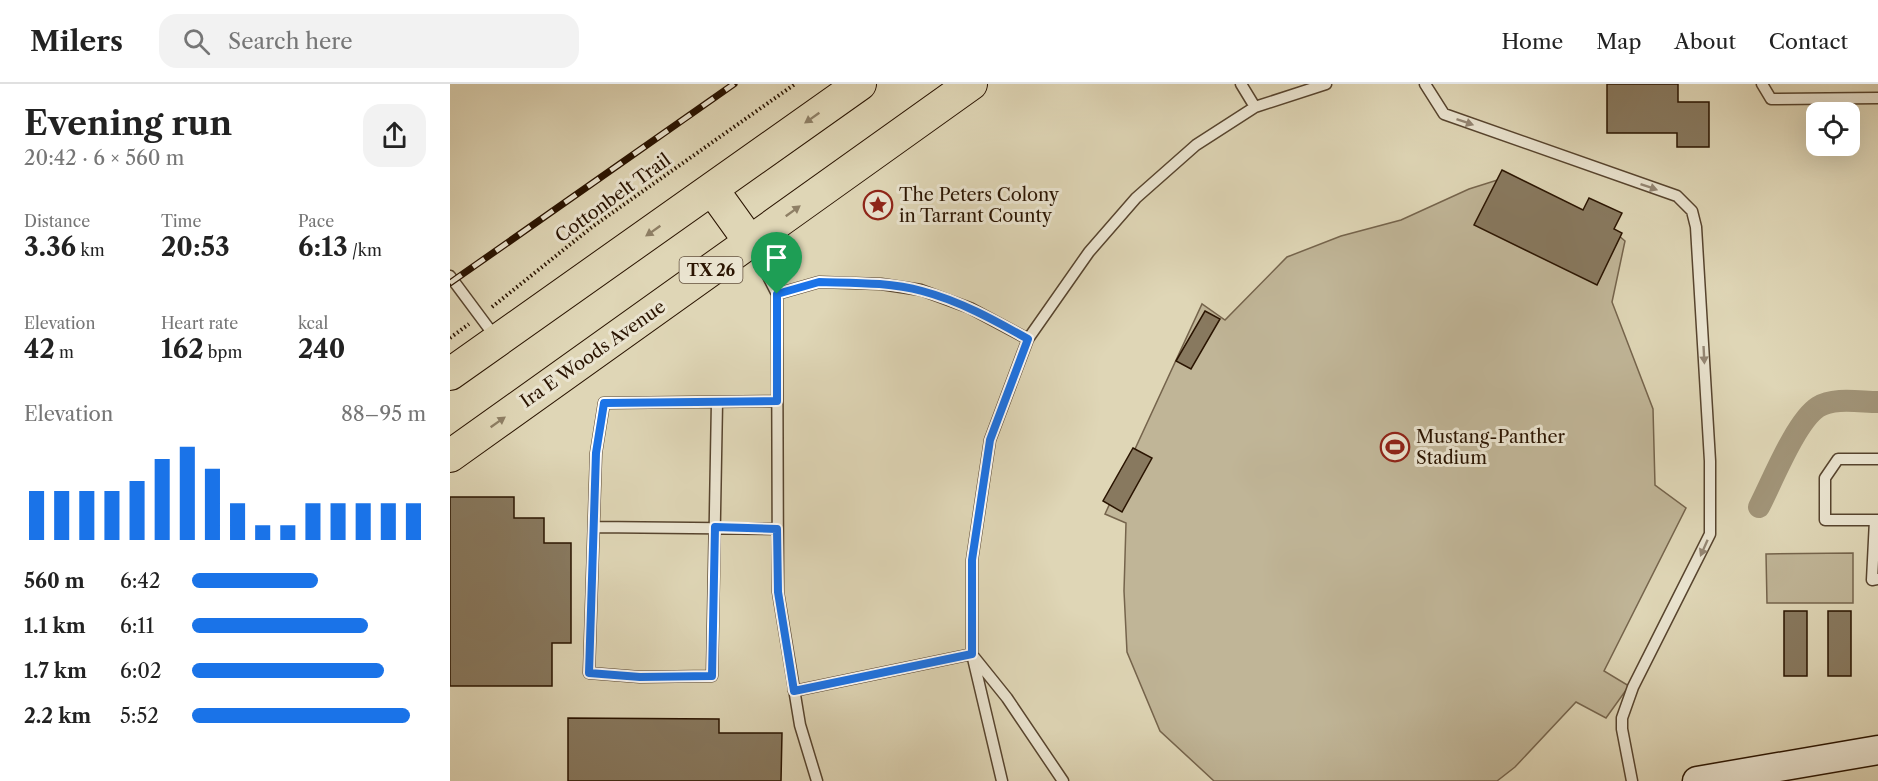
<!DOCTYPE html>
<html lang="en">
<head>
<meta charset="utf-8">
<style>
	body { margin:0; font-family:"Libre Caslon Text",serif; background:#f2f2f2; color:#222; height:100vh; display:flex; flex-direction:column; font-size:22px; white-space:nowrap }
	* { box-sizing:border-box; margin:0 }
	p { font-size:20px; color:#767676 }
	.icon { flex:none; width:33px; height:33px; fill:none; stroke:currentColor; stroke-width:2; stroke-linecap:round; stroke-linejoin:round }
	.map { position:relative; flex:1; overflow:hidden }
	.sheet { display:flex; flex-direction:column; background:#fff; width:450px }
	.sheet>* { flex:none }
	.fabs { position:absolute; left:1356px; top:18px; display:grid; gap:12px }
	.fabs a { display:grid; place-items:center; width:54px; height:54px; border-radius:12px; background:#fff; box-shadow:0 6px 24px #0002; font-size:30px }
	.pin { position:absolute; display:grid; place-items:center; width:51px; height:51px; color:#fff; margin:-62px -26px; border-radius:50% 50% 50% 0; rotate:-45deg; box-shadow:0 0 6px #0007 }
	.pin .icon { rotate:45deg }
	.round { display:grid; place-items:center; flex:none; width:63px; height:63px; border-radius:18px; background:#f2f2f2 }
	.head { display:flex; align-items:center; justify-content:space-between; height:102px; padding:0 24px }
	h1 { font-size:33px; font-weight:700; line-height:45px }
	.stats { display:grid; grid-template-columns:repeat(3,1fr); gap:9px; height:102px; padding:6px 24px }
	.stats div { display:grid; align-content:center }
	.stats b { font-size:26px; font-weight:700 }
	.stats small { font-size:16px; font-weight:400 }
	.stats p { font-size:16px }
	.chart { height:168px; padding:12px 24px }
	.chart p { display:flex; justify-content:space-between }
	.chart svg { width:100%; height:108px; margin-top:6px; stroke:#1a73e8; stroke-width:6 }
	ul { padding:0 24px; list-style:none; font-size:20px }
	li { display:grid; grid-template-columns:96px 72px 1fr; align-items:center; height:45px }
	li i { height:15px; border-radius:8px; background:#1a73e8 }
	header { display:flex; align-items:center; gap:36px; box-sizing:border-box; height:84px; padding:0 30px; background:#fff; border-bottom:2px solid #e0e0e0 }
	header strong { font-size:28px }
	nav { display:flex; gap:33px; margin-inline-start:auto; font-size:21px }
	.search { width:420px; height:54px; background:#f2f2f2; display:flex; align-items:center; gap:15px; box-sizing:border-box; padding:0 21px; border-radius:18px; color:#767676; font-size:22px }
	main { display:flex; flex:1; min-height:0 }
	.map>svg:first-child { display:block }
</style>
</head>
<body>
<header>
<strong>Milers</strong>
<div class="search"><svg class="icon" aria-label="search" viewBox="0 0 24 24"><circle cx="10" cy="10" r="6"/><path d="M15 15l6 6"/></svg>Search here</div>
<nav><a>Home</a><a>Map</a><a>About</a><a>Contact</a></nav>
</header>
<main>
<section class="sheet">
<div class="head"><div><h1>Evening run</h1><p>20:42 · 6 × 560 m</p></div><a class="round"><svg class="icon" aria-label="share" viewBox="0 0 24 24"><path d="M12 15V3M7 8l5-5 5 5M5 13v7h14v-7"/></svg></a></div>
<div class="stats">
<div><p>Distance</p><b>3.36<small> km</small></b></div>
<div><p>Time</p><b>20:53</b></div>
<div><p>Pace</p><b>6:13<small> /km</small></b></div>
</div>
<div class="stats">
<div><p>Elevation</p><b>42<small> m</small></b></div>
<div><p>Heart rate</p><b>162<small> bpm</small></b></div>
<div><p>kcal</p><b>240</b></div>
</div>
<div class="chart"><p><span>Elevation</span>88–95 m</p>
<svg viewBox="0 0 160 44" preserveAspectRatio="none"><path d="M5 44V24M15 44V24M25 44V24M35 44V24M45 44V20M55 44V11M65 44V6M75 44V15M85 44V29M95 44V38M105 44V38M115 44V29M125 44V29M135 44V29M145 44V29M155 44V29"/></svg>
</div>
<ul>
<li><b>560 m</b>6:42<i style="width:54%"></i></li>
<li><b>1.1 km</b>6:11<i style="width:75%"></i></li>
<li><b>1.7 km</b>6:02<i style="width:82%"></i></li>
<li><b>2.2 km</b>5:52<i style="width:93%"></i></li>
</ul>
</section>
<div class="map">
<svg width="1428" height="697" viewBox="0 0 1428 697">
	<rect width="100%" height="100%" fill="#dfd6b6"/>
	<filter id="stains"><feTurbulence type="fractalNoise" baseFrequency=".00333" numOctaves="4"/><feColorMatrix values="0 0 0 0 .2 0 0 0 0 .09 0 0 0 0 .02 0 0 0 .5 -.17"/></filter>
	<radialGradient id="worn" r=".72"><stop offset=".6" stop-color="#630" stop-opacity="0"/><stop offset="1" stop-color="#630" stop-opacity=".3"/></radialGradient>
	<path fill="#c0b597" stroke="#75644c" stroke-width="1.5" d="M1060 92 1156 141 1175 157 1162 218 1203 325 1205 401 1236 424 1154 587 1179 602 1156 634 1126 618 1065 683 1047 697H764L710 647 677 568 674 507 676 439 655 430 752 220 775 236 837 173 891 152 951 136 1019 105Z
		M1403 469V519H1317L1316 470Z"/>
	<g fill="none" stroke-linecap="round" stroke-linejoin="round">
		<path stroke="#a19478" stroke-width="22" d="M1309 423C1322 398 1346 337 1368 323 1384 313 1410 318 1428 318"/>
	</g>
	<path fill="#88795f" stroke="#2a1401" stroke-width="1.5" d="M1157 0H1228V18H1259V63H1227V49H1157Z
		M1052 86 1133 126 1139 114 1172 129 1164 145 1172 149 1147 201 1024 141Z
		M755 227 770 235 741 285 726 277Z
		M683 364 702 374 672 428 653 417Z
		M0 413H64V434H94V459H121V559H102V602H0Z
		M1334 527H1357V592H1334Z
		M1378 527H1401V592H1378Z
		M118 634 269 635V649H332L331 697H118Z"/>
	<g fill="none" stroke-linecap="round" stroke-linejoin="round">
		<g stroke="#57442e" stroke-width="13">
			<path id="service" d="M791 0 805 23
				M975 0 994 30 1227 112 1242 127 1246 143 1260 377V450L1183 603 1172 634V645L1182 697
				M1312 0 1321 15 1428 14
				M302 161 327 210 328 508 350 641 367 697
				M0 192 46 254
				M327 210 369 198 431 200 471 206 520 224 578 255
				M267 318 262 592 190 593 139 589 146 369 154 319 327 317
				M1428 375H1388L1375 394V436H1428
				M1425 436 1422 496 1428 495
				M144 443 327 445
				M524 573 557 614 613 697
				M344 607 522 570
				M552 697 522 570V476L540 356 578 255 639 168 686 114 746 61 805 23 876 0"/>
		</g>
		<g stroke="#2a1401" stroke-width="31">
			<path id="secondary" d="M1247 697 1428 666"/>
		</g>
		<g stroke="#2a1401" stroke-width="34">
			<path id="primary" d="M262 105 300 158
				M0 290 410 0
				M0 372 521 0"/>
		</g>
		<path stroke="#2a1401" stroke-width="4" stroke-dasharray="1.5 3" stroke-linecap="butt" d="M42 223 142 143 345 0
			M0 254 19 240"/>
		<use href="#service" stroke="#eae4d0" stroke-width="10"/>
		<use href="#secondary" stroke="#eae4d0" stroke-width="28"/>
		<use href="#primary" stroke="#dfd6b6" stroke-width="32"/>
		<g stroke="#2a1401" stroke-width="7">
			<path id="rail" d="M0 199 284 0"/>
		</g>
		<use href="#rail" stroke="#eae4d0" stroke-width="4.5" stroke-dasharray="14" stroke-linecap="butt"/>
	</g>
	<defs><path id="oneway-solid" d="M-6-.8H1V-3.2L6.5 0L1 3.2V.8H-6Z" transform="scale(1.5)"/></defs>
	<g fill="#8e7f65">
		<use href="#oneway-solid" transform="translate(362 34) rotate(145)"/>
		<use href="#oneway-solid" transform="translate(343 127) rotate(-36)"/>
		<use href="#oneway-solid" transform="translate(203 147) rotate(145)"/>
		<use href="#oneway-solid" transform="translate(48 338) rotate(-35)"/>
	</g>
	<g fill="#948673">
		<use href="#oneway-solid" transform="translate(1015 38) rotate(19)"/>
		<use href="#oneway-solid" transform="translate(1199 103) rotate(19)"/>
		<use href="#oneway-solid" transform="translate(1254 271) rotate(87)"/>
		<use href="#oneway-solid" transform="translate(1254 464) rotate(114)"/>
	</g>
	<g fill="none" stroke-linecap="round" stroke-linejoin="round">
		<g stroke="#fff" stroke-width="12">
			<path id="route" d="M369 198C403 199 439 198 472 207 510 217 544 236 578 255L540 356 522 476V570L344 607 328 508 327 445 265 443 262 592 190 593 139 589 146 369 154 319 327 317V210Z"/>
		</g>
		<use href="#route" stroke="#1a73e8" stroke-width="8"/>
	</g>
	<defs>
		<g id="sight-ring" transform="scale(1.5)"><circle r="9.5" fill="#eae4d0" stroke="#8f2418" stroke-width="1.5"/><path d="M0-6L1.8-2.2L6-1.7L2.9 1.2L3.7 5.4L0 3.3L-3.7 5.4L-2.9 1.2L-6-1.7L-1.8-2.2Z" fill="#8f2418"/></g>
		<g id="stadium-ring" transform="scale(1.5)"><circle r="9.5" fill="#eae4d0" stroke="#8f2418" stroke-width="1.5"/><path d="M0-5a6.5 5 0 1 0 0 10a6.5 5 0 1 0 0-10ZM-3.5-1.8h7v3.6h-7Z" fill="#8f2418"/></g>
	</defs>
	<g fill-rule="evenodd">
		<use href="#sight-ring" x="428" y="121"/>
		<use href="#stadium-ring" x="945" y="363"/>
	</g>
	<g text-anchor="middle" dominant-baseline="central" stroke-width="6" stroke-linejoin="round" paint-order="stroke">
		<rect fill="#eae4d0" stroke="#64523f" stroke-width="1.5" x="229.5" y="173" width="63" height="26" rx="4.5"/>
		<g font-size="16" font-weight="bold" fill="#2a1401">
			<text x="261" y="186">TX 26</text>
		</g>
		<g font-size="18" fill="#2a1401" stroke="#eae4d0" text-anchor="start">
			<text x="449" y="111">The Peters Colony<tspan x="449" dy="21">in Tarrant County</tspan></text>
			<text x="966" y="353">Mustang-Panther<tspan x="966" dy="21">Stadium</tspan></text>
		</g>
		<g font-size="18" fill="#2a1401" stroke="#eae4d0">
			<text transform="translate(163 114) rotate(-36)">Cottonbelt Trail</text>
			<text transform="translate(143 270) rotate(-35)">Ira E Woods Avenue</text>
		</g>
	</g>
	<rect width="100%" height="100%" filter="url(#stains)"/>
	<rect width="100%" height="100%" fill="url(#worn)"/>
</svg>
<div class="fabs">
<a><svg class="icon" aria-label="locate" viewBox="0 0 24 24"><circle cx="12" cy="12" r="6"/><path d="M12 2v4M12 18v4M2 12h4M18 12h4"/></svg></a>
</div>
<div class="pin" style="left:327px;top:210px;background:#1e9e55"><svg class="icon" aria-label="arrive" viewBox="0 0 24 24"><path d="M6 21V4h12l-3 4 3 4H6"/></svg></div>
</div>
</main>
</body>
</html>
